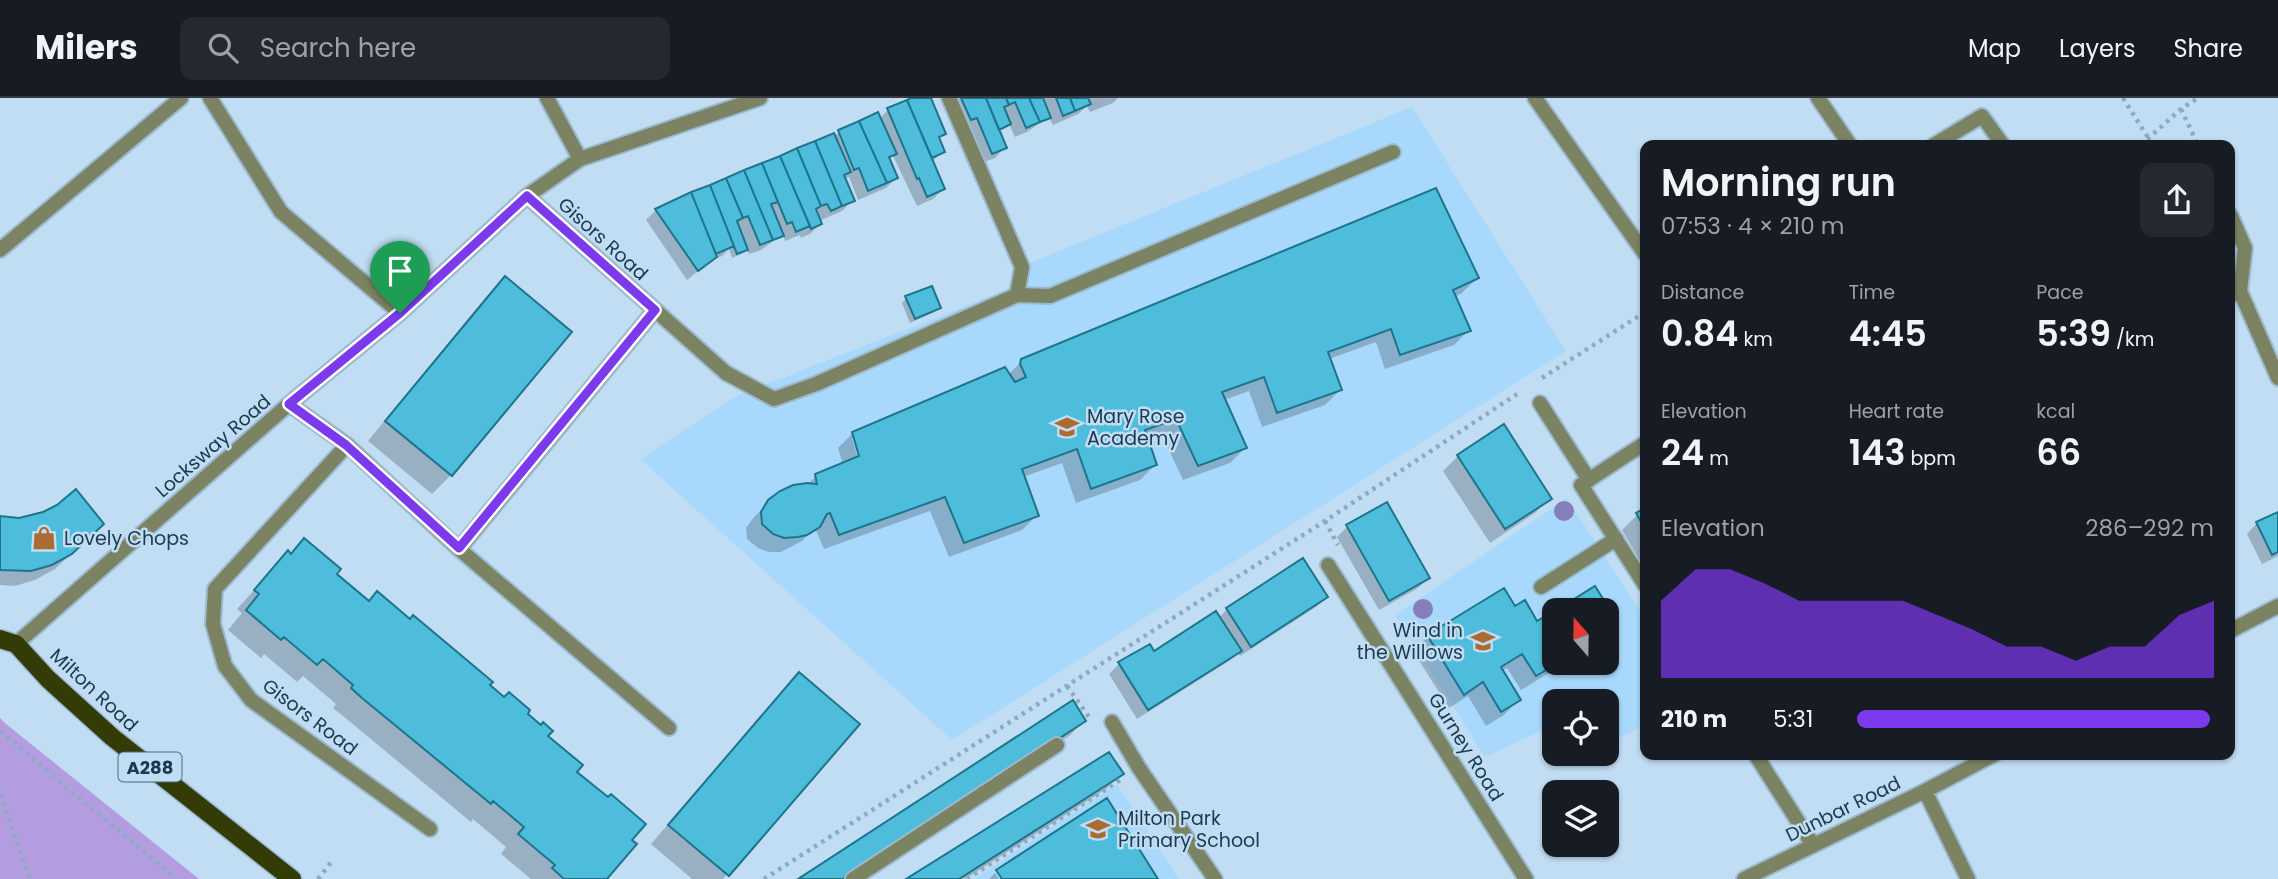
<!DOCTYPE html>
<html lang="en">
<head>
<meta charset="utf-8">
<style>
	body { margin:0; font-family:Poppins,sans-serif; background:#242831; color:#f1f3f6; height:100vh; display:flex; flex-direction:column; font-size:26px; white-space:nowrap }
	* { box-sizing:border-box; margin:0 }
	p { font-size:23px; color:#9ea1a6 }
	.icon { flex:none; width:38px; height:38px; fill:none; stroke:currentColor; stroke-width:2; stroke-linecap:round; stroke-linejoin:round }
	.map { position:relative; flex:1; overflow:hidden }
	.drawer { position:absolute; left:1640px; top:42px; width:595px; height:620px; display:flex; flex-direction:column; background:#171b24; border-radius:14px; box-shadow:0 2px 5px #0004 }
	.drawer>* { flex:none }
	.needle { width:46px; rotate:340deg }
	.tools { position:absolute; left:1542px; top:500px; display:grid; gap:14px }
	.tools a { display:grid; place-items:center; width:77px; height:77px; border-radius:14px; background:#171b24; box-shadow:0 2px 5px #0004; font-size:35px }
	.pin { position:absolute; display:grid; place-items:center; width:60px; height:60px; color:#fff; margin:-72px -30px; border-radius:50% 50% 50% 0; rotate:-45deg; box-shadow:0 0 7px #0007 }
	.pin .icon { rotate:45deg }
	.round { display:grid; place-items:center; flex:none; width:74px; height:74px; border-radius:14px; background:#242831 }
	.head { display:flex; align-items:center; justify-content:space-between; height:119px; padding:0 21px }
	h1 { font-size:38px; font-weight:600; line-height:52px }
	.metrics { display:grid; grid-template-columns:repeat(3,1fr); gap:10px; height:119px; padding:7px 21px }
	.metrics div { display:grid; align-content:center }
	.metrics b { font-size:35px; font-weight:600 }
	.metrics small { font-size:19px; font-weight:400 }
	.metrics p { font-size:19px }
	.chart { height:196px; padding:14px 21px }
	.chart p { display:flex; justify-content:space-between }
	.chart svg { width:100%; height:126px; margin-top:7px; fill:#7c3aed; opacity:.7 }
	ul { padding:0 21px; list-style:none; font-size:23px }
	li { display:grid; grid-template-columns:112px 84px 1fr; align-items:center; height:52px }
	li i { height:18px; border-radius:9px; background:#7c3aed }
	header { display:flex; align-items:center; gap:42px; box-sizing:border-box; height:98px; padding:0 35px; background:#171b24; border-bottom:2px solid #363941 }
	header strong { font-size:33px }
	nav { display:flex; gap:38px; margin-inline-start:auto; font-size:24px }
	.search { width:490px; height:63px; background:#242831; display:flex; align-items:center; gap:18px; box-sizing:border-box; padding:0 24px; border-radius:14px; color:#9ea1a6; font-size:26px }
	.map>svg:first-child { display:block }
</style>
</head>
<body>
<header>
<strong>Milers</strong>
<div class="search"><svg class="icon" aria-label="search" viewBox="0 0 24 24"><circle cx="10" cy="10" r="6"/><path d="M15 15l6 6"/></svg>Search here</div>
<nav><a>Map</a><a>Layers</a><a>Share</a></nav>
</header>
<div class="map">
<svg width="2278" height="781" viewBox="0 0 2278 781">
	<rect width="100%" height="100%" fill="#c0ddf3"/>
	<path fill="#a8d9fc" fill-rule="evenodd" d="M1412 9 1566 253 952 642 640 361 736 298 1007 192 1032 164Z
		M1567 400 1645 521V627L1607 645 1606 604H1554V627L1485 659 1395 517ZM1554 513H1606V565H1554Z
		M1117 686 1179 781H974Z"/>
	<path fill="#b39ce0" d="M0 620 6 626 199 781H0Z"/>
	<path fill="#0003" fill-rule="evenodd" d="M916 0H929L944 35 938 42 943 53 932 64 943 91 933 101 917 108 893 58 889 62 896 80 886 90 858 102 849 79 844 81 853 102 842 113 819 123 820 126 810 136 801 140 800 137 785 143 783 136 761 152 749 156 747 151 741 156 732 160 729 151 722 158 710 163 687 182 646 122 656 112 834 39 839 34 877 16 879 21 888 12Z
		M947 0H1118L1113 5 1090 14 1087 8 1078 16 1053 27 1049 19 1027 34 1015 39 1009 26 998 33 1005 49 995 60 981 65Z
		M1477 180 1462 195 1454 199 1469 232 1454 247 1385 271 1376 244 1329 261 1340 292 1325 307 1262 329 1249 293 1224 302 1245 350 1230 365 1183 382 1161 335 1146 340 1155 367 1140 382 1076 405 1062 365 1023 379 1037 417 1022 432 949 459 930 413 824 451 815 430 802 443 781 454H768L758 450 747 441 746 430 754 419 770 403 807 387 816 378 843 367 838 350 853 335 1008 277 1022 263ZM852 340H856L863 366 860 367Z
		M505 181 451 377 432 396 368 343 486 199Z
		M906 200 939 209 934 214 910 225 902 205Z
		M1458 358 1549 400 1535 415 1490 445 1443 373Z
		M1645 412V471L1622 432 1637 417Z
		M2278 415V458L2262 466 2247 436 2257 425Z
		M0 420 87 441 55 471 35 482 15 488 0 487Z
		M1347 429 1428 480 1418 490 1379 512 1337 439Z
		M288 455 334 476 368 504 525 616 630 742 605 781H531L501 756 506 749 473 721 471 724 343 618 333 610 336 606 303 578 297 584 264 556 261 560 228 532 242 515 237 511Z
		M1302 462 1326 499 1316 509 1240 558 1238 554 1229 563 1137 621 1109 576 1119 566 1154 556 1219 520 1227 511Z
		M1514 511 1537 526 1554 515V565H1565L1521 592 1507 570 1501 573 1518 602 1504 617 1486 628 1468 598 1449 610 1413 553 1428 538Z
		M799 576 857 626 723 781H692L651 746 781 595Z
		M1084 623 1069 638 849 781H801Z
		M1121 676 1106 691 965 781H909Z
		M995 775 999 781H989Z"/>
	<path fill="#4ebddc" stroke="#1c758c" stroke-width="2" d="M911 0H931L946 36 939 39 945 54 932 60 907 2Z
		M961 0H986L1007 50 992 56 977 20 971 22Z
		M986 0H1006L1009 7 1004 9 1011 26 999 32Z
		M1006 0H1029L1040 24 1026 30 1015 4 1009 7Z
		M1029 0H1043L1051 20 1040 24Z
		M1056 0H1070L1075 13 1063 18Z
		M1070 0H1088L1091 6 1075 13Z
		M907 2 945 91 927 99 919 80 917 81 887 10Z
		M878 14 897 56 889 59 898 80 887 85 859 23Z
		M859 23 887 85 868 93 859 70 854 72 838 32Z
		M834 35 851 74 844 77 855 103 842 108 815 43Z
		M815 43 842 108 831 113 827 106 821 108 797 50Z
		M797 50 821 108 816 111 822 126 811 131 780 58Z
		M780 58 810 128 796 134 792 124 787 126 762 65Z
		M762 65 778 104 771 106 784 138 773 142 744 72Z
		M744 72 773 142 760 147 748 118 743 120 726 80Z
		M726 80 743 120 737 123 748 152 737 156 710 87Z
		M710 87 734 148 716 156 691 94Z
		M1436 90 1479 180 1453 192 1471 233 1400 257 1391 231 1328 254 1342 292 1277 315 1264 279 1222 294 1247 350 1198 368 1176 321 1145 332 1157 367 1091 391 1077 351 1022 371 1039 418 964 445 945 399 839 437 830 415 827 416 820 429 807 437 798 439 784 440 773 436 762 426 761 414 768 402 780 393 793 387 807 385 817 386 815 376 859 358 852 334 1005 269 1015 284 1026 279 1020 266 1021 261Z
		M691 94 717 159 698 173 655 111Z
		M505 178 572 234 452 378 385 323Z
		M932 188 941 210 915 221 905 198Z
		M1504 326 1552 401 1505 431 1457 357Z
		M76 391 104 426 72 456 52 467 31 473 0 472V418L19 420 43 414 57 407Z
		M1387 404 1430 480 1389 503 1346 427Z
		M1645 410V431L1636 415Z
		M2278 414V454L2272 457 2256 424Z
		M304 440 341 471 337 476 369 503 377 493 410 521 413 517 493 584 490 587 504 599 509 594 530 612 528 616 541 627 543 624 553 633 548 638 583 667 577 674 608 699 611 696 646 726 632 742 637 746 607 781H564L552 770 555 767 518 736 524 729 493 703 491 706 362 600 351 590 353 587 323 561 317 567 284 539 281 542 246 512 259 496 254 492 288 452 291 456Z
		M1303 460 1328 499 1251 549 1226 510Z
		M1595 488 1612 515 1606 518V513H1555Z
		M1504 490 1515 508 1525 502 1537 523 1554 513V565H1558L1536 578 1522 556 1501 569 1521 602 1501 614 1483 584 1464 597 1427 537Z
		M1216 513 1242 553 1148 612 1118 564 1150 546 1154 553Z
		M799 574 860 626 729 778 668 727Z
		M1073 602 1086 623 843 781H798Z
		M1109 654 1124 676 959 781H906Z
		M1107 700 1158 781H1002L996 772Z"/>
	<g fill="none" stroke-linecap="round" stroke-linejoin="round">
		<g stroke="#9bb9cf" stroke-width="18">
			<path id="service" d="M1934 47 1982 18 2003 47
				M1017 197 1050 198 1393 54
				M726 275 774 301 816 286 1017 197 1022 169 949 0
				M1540 305 1589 382
				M1541 489 1616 441
				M1112 624 1139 670
				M853 781 1057 647"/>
		</g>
		<g stroke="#9bb9cf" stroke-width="18">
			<path id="minor" d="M210 0 281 114 400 215
				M547 0 580 61
				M1535 0 1645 156
				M1818 0 1850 47
				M527 98 726 275
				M2231 118 2245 150 2240 193
				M0 152 181 0
				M2230 198 2240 193 2278 280
				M289 306 347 347 459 451 669 630
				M1645 345 1581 387 1645 487
				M347 347 215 491 213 526 225 568 251 602 430 731
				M459 451 655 212
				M1328 467 1526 781
				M2230 533 2278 508
				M16 546 289 306 400 215 527 98 580 61 760 0
				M1755 656 1813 747
				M1139 670 1215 781
				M1925 693 1968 781
				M1744 781 1925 693 1995 656"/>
		</g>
		<g stroke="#9bb9cf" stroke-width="21">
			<path id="primary" d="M0 541 16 546 48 581 112 639 292 781"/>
		</g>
		<path stroke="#8caac0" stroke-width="4.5" stroke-dasharray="3.5 5" stroke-linecap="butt" d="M2123 0 2149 41
			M2181 11 2198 47
			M2141 47 2181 11 2198 0
			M1542 280 1645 214
			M1325 423 1338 447
			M1067 588 1089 619
			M0 633 176 781
			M0 696 30 781
			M318 781 332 763
			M764 781 1325 423 1517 296
			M967 781 1120 682"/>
		<use href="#service" stroke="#7b8362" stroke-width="14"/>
		<use href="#minor" stroke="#7b8362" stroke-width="14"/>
		<use href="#primary" stroke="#333c07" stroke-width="18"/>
	</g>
	<g fill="#857eb8">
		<circle cx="1564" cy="413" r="10"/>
		<circle cx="1423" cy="511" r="10"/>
	</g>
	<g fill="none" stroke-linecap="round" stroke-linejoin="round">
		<g stroke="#fff" stroke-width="14">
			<path id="route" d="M527 98 655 212 459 450 346 347 289 306 400 215Z"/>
		</g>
		<use href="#route" stroke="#7c3aed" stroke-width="9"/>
	</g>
	<defs>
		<g id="school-bare" transform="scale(1.89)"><path d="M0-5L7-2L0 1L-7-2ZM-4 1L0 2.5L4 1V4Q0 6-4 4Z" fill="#ab6c34" stroke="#c0ddf3" stroke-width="2.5" paint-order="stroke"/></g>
		<g id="shop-bare" transform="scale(1.89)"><path d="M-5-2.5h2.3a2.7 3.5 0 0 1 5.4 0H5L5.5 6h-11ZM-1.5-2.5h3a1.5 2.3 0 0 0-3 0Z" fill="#ab6c34" stroke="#c0ddf3" stroke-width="2.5" paint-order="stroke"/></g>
	</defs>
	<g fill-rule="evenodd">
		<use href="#school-bare" x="1067" y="329"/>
		<use href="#shop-bare" x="44" y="440"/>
		<use href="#school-bare" x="1483" y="543"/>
		<use href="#school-bare" x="1098" y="731"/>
	</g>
	<g text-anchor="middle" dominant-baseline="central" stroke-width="5" stroke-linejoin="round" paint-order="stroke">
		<rect fill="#c0ddf3" stroke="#4b6b80" stroke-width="2" x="118.5" y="654.5" width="63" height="29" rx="5"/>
		<g font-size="18" font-weight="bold" fill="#193a4f">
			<text x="150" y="669">A288</text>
		</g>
		<g font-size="19" fill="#193a4f" stroke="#c0ddf3">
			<text transform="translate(603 141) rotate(42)">Gisors Road</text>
			<text transform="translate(213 348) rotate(-41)">Locksway Road</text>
			<text transform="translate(94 592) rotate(43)">Milton Road</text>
			<text transform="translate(310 619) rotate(37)">Gisors Road</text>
			<text transform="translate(1466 649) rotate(58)">Gurney Road</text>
			<text transform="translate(1843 711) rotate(-26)">Dunbar Road</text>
		</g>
		<g font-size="19" fill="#193a4f" stroke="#c0ddf3" text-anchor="start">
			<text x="1087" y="318">Mary Rose<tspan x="1087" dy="22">Academy</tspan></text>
			<text x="64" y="440">Lovely Chops</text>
			<text x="1463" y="532" text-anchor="end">Wind in<tspan x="1463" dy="22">the Willows</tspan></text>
			<text x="1118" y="720">Milton Park<tspan x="1118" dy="22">Primary School</tspan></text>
		</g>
	</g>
</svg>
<div class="tools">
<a><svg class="needle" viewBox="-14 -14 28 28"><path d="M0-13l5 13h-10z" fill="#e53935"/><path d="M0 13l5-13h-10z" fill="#9ea1a6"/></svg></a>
<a><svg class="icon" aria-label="locate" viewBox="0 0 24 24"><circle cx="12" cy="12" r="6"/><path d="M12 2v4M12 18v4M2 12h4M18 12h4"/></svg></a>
<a><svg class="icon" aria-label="layers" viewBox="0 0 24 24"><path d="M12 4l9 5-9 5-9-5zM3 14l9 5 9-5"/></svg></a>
</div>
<div class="pin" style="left:400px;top:215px;background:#1e9e55"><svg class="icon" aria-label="arrive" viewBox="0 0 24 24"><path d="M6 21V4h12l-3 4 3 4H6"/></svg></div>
<section class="drawer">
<div class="head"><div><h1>Morning run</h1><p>07:53 · 4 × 210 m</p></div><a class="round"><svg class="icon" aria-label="share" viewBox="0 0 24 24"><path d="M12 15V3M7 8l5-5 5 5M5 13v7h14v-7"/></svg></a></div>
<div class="metrics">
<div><p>Distance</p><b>0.84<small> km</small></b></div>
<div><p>Time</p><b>4:45</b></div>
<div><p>Pace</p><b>5:39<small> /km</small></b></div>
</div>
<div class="metrics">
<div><p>Elevation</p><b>24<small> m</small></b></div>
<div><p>Heart rate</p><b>143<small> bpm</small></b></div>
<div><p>kcal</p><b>66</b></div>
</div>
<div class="chart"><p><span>Elevation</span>286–292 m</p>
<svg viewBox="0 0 160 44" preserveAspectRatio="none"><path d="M0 44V17L10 6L20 6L30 11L40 17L50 17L60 17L70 17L80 22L90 27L100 33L110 33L120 38L130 33L140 33L150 22L160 17V44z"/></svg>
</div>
<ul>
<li><b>210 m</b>5:31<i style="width:99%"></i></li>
</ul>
</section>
</div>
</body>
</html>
